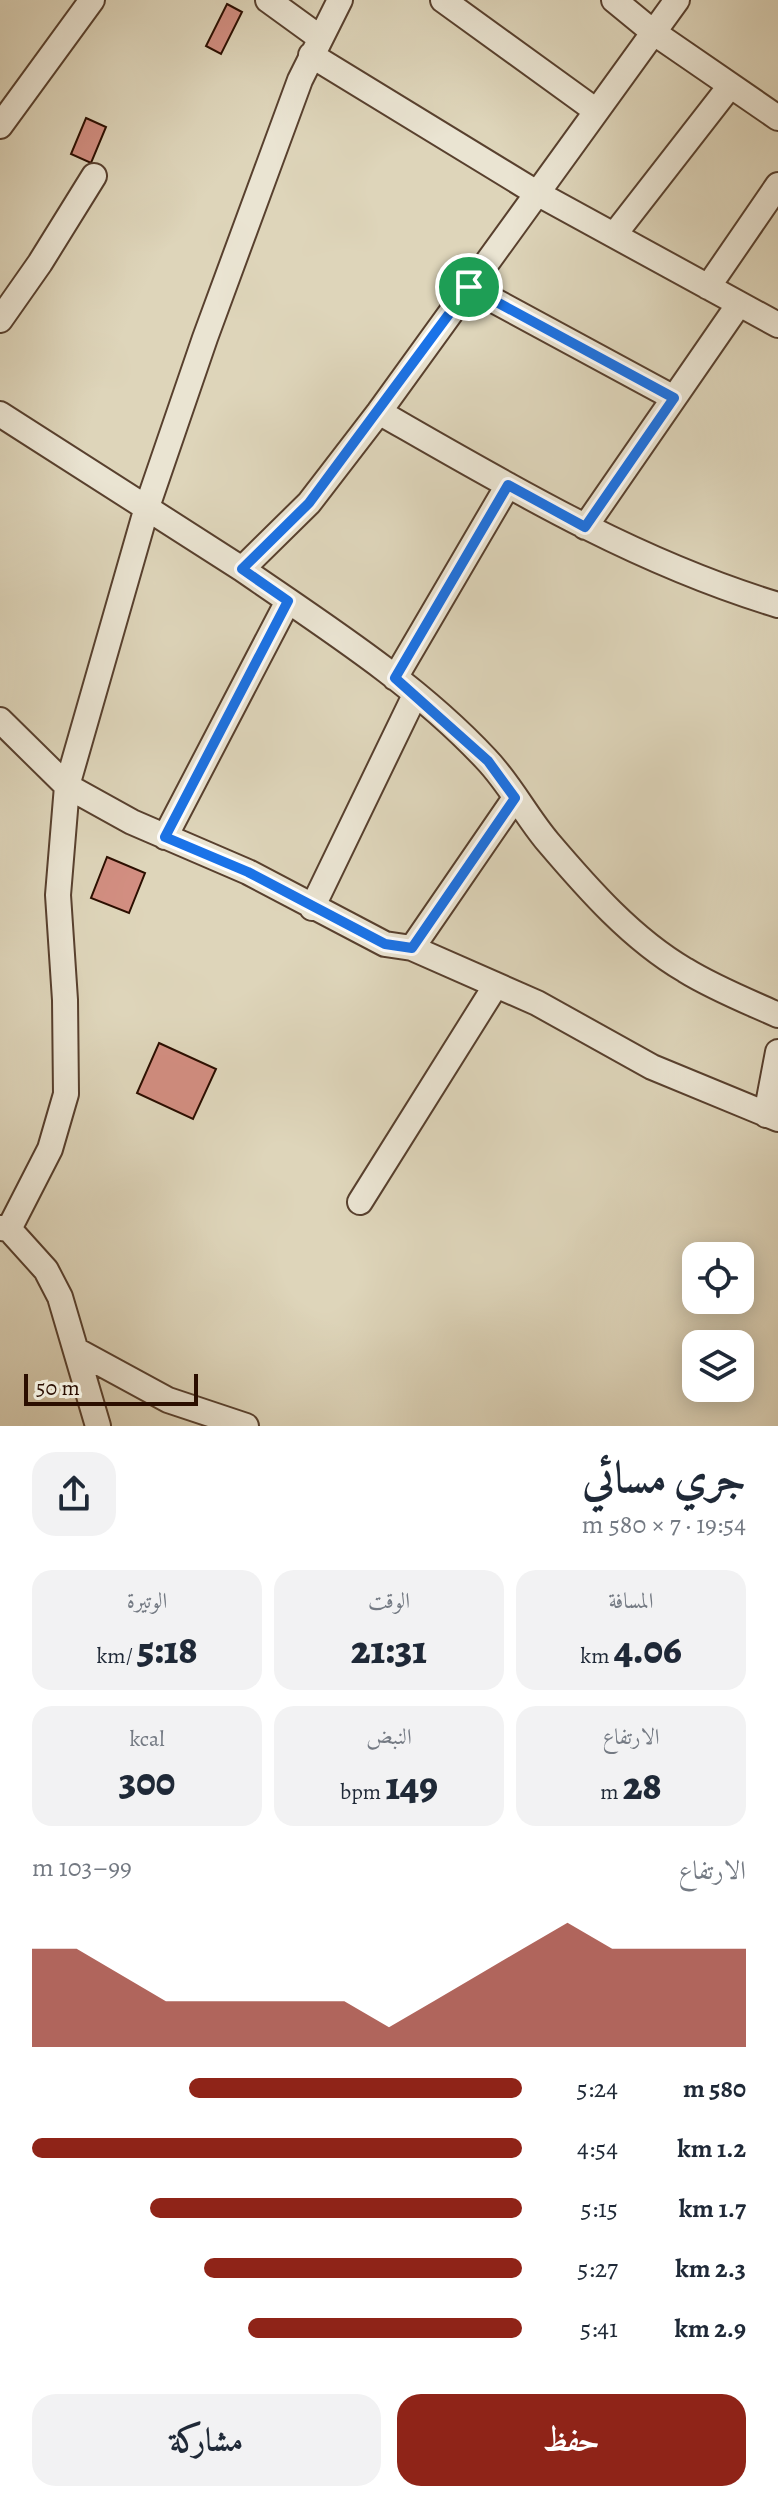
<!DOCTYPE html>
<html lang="ar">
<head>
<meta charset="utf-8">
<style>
	body { margin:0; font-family:Alegreya,Amiri,serif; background:#f2f2f3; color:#1f2937; direction:rtl; height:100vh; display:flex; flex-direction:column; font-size:30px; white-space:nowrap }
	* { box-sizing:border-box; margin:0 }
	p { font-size:26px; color:#747a83 }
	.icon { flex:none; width:44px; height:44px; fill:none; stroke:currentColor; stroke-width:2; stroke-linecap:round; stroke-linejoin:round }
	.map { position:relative; height:1426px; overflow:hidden; direction:ltr }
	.drawer { display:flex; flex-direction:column; background:#fff; flex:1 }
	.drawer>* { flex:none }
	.tools { position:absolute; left:682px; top:1242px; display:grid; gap:16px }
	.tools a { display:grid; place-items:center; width:72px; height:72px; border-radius:16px; background:#fff; box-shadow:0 4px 20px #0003; font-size:40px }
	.scale { position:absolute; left:24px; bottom:20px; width:174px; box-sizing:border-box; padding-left:8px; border:4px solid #2b0e00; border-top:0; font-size:22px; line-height:28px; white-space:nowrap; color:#2b0e00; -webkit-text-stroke:6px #eae4d2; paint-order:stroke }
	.pin { position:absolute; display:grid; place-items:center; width:68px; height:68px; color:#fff; margin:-34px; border:4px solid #fff; border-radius:50%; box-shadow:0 2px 8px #0007 }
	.round { display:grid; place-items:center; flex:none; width:84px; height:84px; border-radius:24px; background:#f2f2f3 }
	.headline { display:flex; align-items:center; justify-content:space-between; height:136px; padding:0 32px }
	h1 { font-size:44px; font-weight:800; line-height:60px }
	.figures { display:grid; grid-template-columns:repeat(3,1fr); gap:12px; height:136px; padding:8px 32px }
	.figures div { display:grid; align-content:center; border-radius:20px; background:#f2f2f3; text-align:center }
	.figures b { font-size:40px; font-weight:800 }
	.figures small { font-size:22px; font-weight:400 }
	.figures p { font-size:22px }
	.chart { height:224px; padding:16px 32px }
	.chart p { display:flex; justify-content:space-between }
	.chart svg { width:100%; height:144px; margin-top:8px; fill:#8f2418; opacity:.7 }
	.action { display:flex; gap:16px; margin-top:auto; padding:16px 32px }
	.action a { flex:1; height:92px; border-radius:24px; background:#8f2418; color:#fff; font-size:32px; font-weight:800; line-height:92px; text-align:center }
	.action a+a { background:#f2f2f3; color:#1f2937 }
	ul { padding:0 32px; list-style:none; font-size:26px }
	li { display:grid; grid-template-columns:128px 96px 1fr; align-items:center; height:60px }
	li i { height:20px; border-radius:10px; background:#8f2418 }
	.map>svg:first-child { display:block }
</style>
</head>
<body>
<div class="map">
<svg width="778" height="1426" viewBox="0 0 778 1426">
	<rect width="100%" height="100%" fill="#ded5ba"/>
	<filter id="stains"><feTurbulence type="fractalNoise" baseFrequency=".0025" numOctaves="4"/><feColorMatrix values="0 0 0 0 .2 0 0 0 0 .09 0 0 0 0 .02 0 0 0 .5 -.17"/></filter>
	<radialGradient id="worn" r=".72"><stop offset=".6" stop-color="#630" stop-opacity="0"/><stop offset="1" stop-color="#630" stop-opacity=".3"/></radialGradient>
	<path fill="#d28e81" stroke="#2b0e00" stroke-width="2" d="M227 4 242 12 221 54 206 46Z
		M86 118 106 127 91 163 71 154Z
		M107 857 145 873 129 913 91 898Z
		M159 1043 216 1069 193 1119 137 1093Z"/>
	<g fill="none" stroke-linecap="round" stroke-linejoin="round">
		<g stroke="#58402e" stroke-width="28">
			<path id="street" d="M268 0 319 37
				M443 0 595 110
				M614 0 653 32 778 118
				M311 55 535 192 778 325
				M0 126 92 0
				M614 235 730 86
				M469 287 674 398
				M708 287 778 185
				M0 320 40 263 94 176
				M379 412C508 486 635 562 778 605
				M0 414 242 569 309 503 379 412 677 0
				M585 527 739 304
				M242 569C326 627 416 684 486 759 510 784 526 816 548 842 588 889 632 939 685 970 714 988 747 1001 778 1015
				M395 678 508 485
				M0 720 67 786 132 822 248 872 385 944 412 948 537 1003 652 1067 778 1119
				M165 837 288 601
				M312 908 415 695
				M412 948 515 798
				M766 1115 778 1052
				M360 1202 496 985
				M0 1228 9 1229 50 1149 66 1094 65 1000 58 895 67 786 147 507 205 338 300 80 340 0
				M9 1229 46 1270 60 1297 98 1426
				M76 1350 168 1400 246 1426"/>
		</g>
		<use href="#street" stroke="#eae4d2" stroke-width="24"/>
	</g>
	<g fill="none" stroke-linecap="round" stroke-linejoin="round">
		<g stroke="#fff" stroke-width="16">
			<path id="route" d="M469 287 674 398 585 527 508 485 395 678 488 761 515 798 412 948 385 944 248 872 165 837 288 601 242 569 309 503Z"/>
		</g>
		<use href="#route" stroke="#1a73e8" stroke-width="10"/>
	</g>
	<rect width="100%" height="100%" filter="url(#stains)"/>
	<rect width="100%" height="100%" fill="url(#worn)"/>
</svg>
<div class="tools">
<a><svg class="icon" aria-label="locate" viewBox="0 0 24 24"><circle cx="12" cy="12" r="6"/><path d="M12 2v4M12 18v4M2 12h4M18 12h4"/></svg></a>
<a><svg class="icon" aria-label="layers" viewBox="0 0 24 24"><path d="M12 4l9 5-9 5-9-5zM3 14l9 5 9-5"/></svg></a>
</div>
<div class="scale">50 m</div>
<div class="pin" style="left:469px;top:287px;background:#1e9e55"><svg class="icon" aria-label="arrive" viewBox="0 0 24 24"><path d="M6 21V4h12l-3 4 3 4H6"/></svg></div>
</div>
<section class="drawer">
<div class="headline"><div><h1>جري مسائي</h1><p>19:54 · 7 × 580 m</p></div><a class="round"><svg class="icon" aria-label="share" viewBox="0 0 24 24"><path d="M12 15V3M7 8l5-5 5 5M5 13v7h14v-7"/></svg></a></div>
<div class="figures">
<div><p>المسافة</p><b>4.06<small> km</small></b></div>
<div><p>الوقت</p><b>21:31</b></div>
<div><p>الوتيرة</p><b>5:18<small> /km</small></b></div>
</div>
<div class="figures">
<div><p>الارتفاع</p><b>28<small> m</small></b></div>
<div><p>النبض</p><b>149<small> bpm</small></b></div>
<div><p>kcal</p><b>300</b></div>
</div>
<div class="chart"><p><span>الارتفاع</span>99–103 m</p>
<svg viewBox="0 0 160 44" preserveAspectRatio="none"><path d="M0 44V14L10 14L20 22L30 30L40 30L50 30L60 30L70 30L80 38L90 30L100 22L110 14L120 6L130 14L140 14L150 14L160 14V44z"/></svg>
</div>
<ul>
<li><b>580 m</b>5:24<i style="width:68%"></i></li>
<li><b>1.2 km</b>4:54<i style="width:100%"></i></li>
<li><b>1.7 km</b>5:15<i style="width:76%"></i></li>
<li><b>2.3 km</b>5:27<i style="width:65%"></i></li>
<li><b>2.9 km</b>5:41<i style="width:56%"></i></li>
</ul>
<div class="action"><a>حفظ</a><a>مشاركة</a></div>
</section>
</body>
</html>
